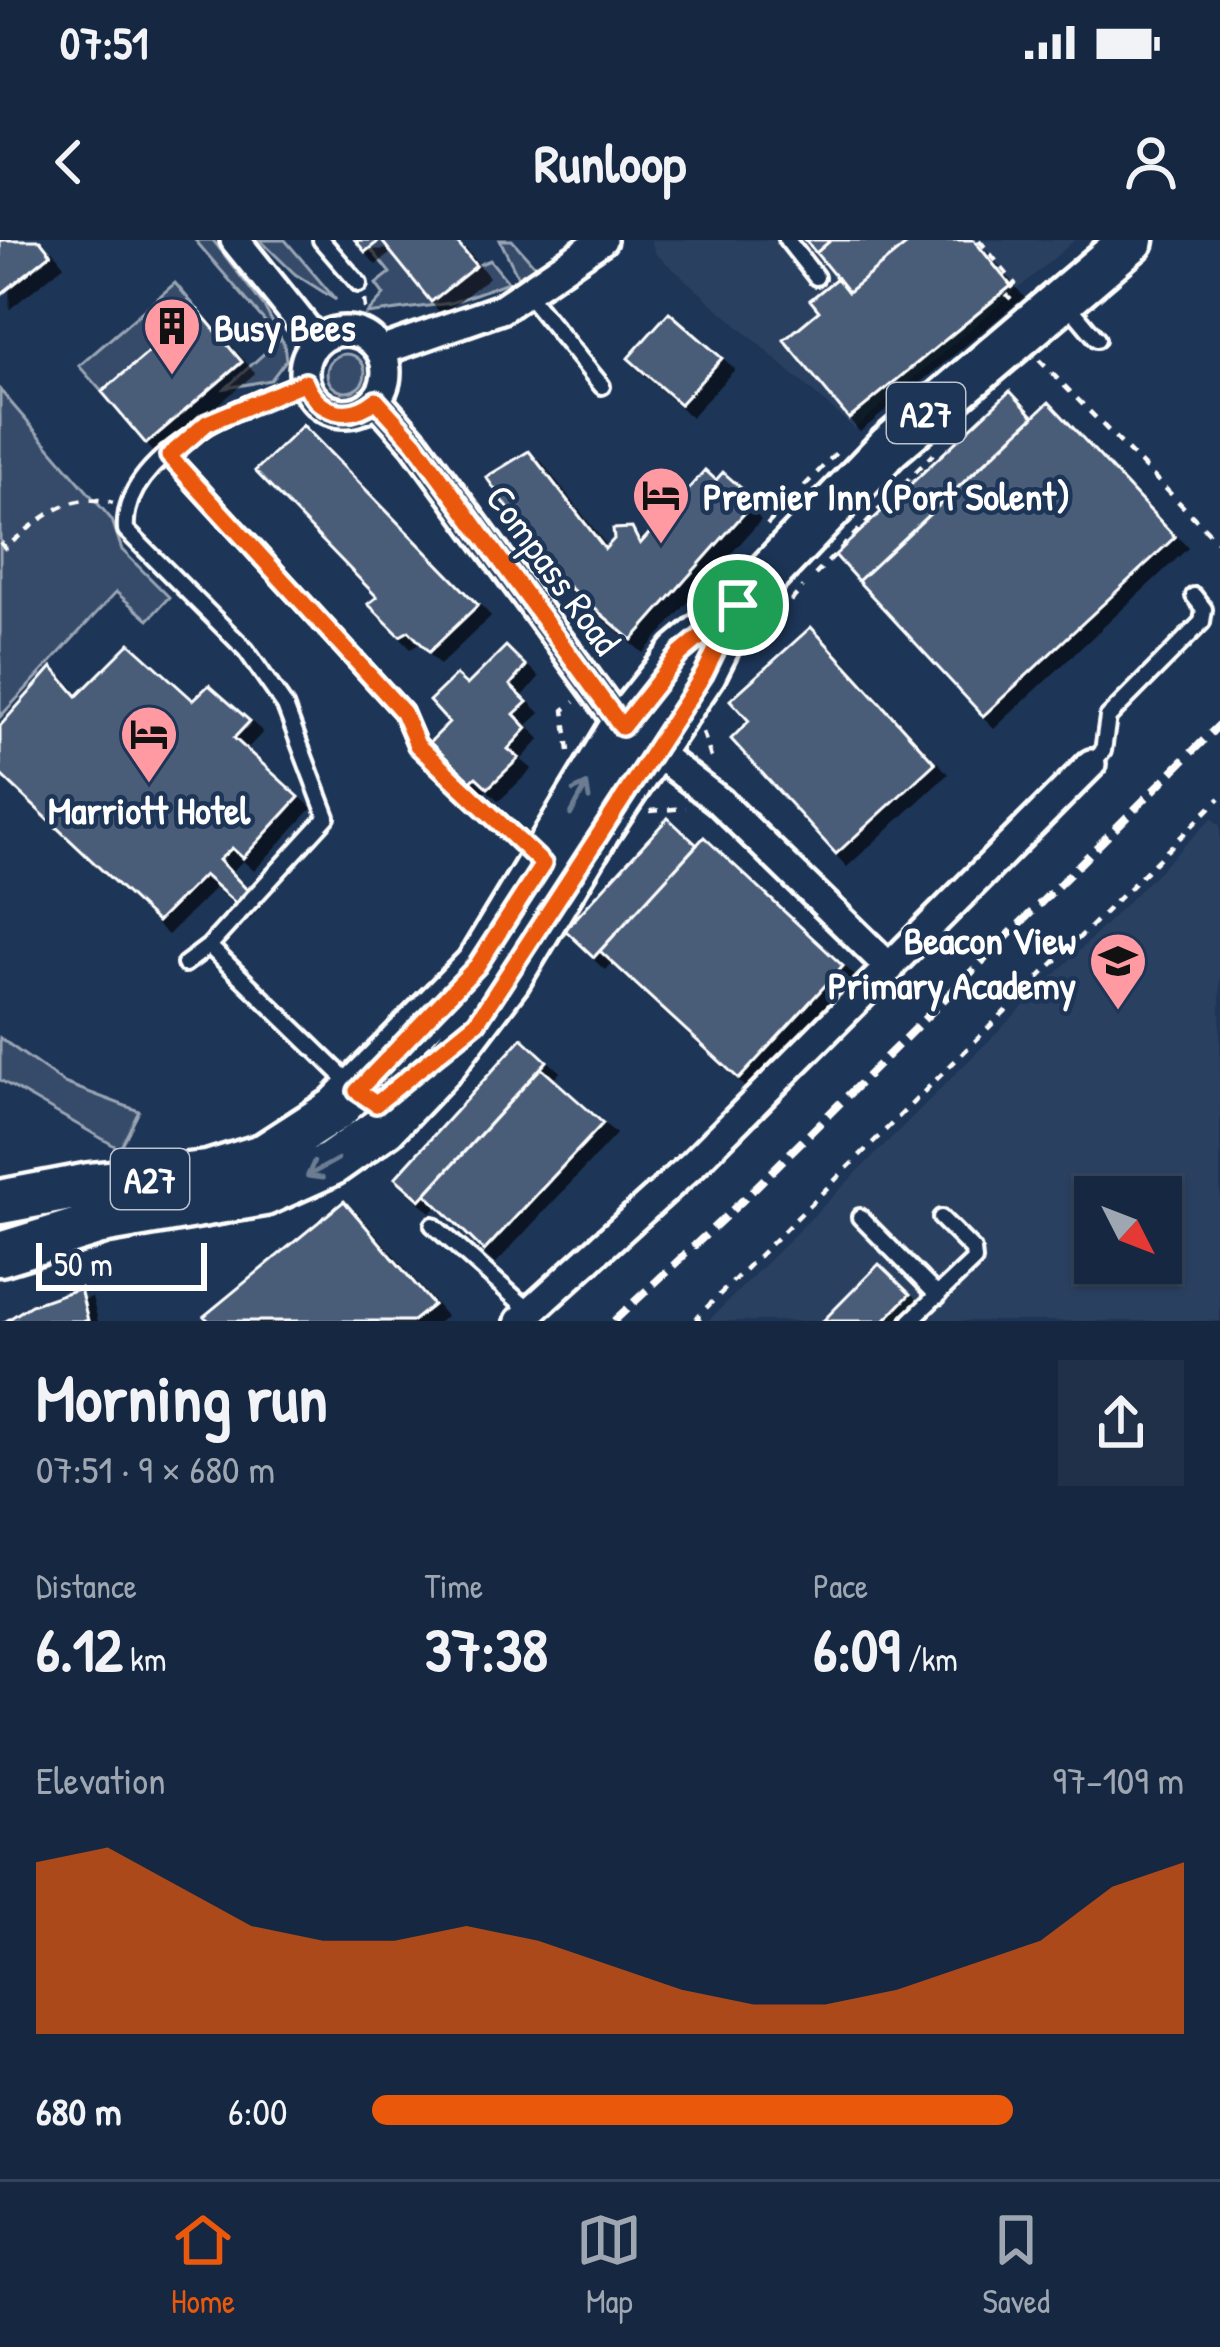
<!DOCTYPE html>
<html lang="en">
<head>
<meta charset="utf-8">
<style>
	body { margin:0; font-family:"Patrick Hand",sans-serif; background:#1f3048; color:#f1f3f6; height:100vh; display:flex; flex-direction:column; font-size:45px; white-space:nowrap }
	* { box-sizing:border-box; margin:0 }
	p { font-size:39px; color:#9ea6b1 }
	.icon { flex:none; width:66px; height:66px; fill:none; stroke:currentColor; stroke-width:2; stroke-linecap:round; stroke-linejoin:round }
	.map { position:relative; height:1081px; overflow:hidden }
	.panel { display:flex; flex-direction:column; background:#162841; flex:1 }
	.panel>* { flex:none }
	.needle { width:78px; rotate:132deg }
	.buttons { position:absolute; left:1074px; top:936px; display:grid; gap:24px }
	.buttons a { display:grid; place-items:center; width:108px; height:108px; border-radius:0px; background:#162841; box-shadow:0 3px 9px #0004,0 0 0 3px #35445a; font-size:60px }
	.scale { position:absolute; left:36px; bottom:30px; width:171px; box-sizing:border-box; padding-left:12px; border:6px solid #fff; border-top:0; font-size:33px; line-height:42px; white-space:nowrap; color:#fff; -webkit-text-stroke:9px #1d3557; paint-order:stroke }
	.pin { position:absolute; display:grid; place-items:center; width:102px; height:102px; color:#fff; margin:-51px; border:6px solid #fff; border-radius:50%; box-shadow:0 3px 12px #0007 }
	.round { display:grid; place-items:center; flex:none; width:126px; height:126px; border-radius:0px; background:#1f3048 }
	.summary { display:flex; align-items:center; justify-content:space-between; height:204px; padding:0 36px }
	h1 { font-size:66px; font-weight:700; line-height:90px }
	.figures { display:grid; grid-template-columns:repeat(3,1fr); gap:18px; height:204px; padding:12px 36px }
	.figures div { display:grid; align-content:center }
	.figures b { font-size:60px; font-weight:700 }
	.figures small { font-size:33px; font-weight:400 }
	.figures p { font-size:33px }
	.chart { height:336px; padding:24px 36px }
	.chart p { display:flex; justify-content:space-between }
	.chart svg { width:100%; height:216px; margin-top:12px; fill:#ea580c; opacity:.7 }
	ul { padding:0 36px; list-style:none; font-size:39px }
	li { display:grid; grid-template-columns:192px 144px 1fr; align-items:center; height:90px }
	li i { height:30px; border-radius:15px; background:#ea580c }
	.status { display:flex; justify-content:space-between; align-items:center; height:84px; padding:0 60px; background:#162841; direction:ltr }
	.status svg { height:33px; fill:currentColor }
	header { display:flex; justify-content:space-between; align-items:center; height:156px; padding:0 36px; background:#162841; font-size:54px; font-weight:700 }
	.tabs { display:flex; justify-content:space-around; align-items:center; height:168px; border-top:3px solid #35445a; background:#162841; font-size:33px; color:#9ea6b1 }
	.tabs a { display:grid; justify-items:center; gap:6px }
	.tabs .selected { color:#ea580c }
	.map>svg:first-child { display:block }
</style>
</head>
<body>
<div class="status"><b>07:51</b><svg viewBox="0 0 49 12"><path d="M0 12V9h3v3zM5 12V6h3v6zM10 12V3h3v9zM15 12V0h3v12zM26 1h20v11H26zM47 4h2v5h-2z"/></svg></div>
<header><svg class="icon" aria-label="back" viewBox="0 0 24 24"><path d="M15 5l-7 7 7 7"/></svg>Runloop<svg class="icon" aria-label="person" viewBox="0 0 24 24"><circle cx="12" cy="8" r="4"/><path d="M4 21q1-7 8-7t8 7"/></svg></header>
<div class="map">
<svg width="1220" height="1081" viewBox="0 0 1220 1081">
	<defs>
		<filter id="shadow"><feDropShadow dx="11" dy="11" stdDeviation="0" flood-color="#0009"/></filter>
	</defs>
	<rect width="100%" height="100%" fill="#1d3557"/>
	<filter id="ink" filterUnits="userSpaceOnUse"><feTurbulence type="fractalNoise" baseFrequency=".00833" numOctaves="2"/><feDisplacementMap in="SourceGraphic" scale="24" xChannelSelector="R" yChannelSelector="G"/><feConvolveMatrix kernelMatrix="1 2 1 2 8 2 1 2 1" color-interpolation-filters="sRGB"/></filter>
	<g filter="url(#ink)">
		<path fill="#2a4161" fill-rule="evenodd" d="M651 0H1075L855 189 655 13Z
			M1212 578 1220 586V1081H708ZM1095 957H1161V1023H1095Z"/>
		<path fill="#364b69" stroke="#9aa5b4" stroke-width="3" d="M195 0H213L265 68 284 104 286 120 271 140 226 148 280 99Z
			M260 0H285L336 60 295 34Z
			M380 0 476 26 490 20 508 42 451 63 367 74 384 55 376 44 390 33 370 8Z
			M500 0H512L536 27 518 37Z
			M175 43 198 70 102 152 79 126Z
			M327 133a19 19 0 1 1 38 0a19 19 0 1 1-38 0Z
			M0 150 112 280 122 310 169 357 148 380 116 352 0 477Z
			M0 798 64 843 139 871 120 909 0 840Z"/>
		<path fill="#4a5d79" stroke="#fff" stroke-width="3" filter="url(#shadow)" d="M0 0H40L51 14 0 55Z
			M355 0H380L365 12Z
			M381 0H455L476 26 431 62Z
			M805 0H831L816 13Z
			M831 0H912L848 52 816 13Z
			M912 0H974L1011 46 849 179 784 100 819 71 810 60 837 38 848 52Z
			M198 70 242 122 146 204 102 152Z
			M669 72 722 118 680 164 628 118Z
			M1010 151 1034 177 858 341 835 315Z
			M1049 162 1175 297 983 476 858 341Z
			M303 185 478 365 429 412 409 391 400 396 368 364 377 357 255 231Z
			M529 211 605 309 614 299 613 289 632 288 640 304 705 230 716 240 723 232 749 255 742 262 748 269 632 400 557 337 486 237Z
			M811 387 935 523 836 614 731 499 749 481 730 460Z
			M130 403 193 460 209 445 250 481 234 498 299 557 243 618 232 608 219 620 250 653 239 666 204 635 157 682 0 534V486L52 427 77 456Z
			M506 406 526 426 510 445 527 462 514 474 527 488 508 509 519 518 488 548 476 537 467 545 428 504 449 483 429 461 456 435 467 445Z
			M668 578 697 605 594 717 565 690Z
			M704 597 843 726 739 839 600 711Z
			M522 798 547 821 420 960 395 938Z
			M541 828 603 883 484 1011 426 954Z
			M344 961 433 1065 413 1081H209L204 1076Z
			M879 1024 910 1054 884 1081H823Z
			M80 1048 88 1081H6L31 1065Z"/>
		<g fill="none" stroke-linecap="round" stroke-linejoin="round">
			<g stroke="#fff" stroke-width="22">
				<path id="lane" d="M321 0 359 44
					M787 0 816 37
					M528 55 602 146
					M1066 62 1097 99
					M305 142C245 163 120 215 126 290L246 410 285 466 327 577 209 706 370 863 390 856
					M169 216 403 472 417 504 537 617
					M1091 524 1103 511 1108 477 1202 382 1204 369 1194 356
					M185 724 209 706
					M860 977 938 1056
					M433 985 531 1072
					M910 1081 974 1020 973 1010 941 978"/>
			</g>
			<g stroke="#fff" stroke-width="36">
				<path id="street" d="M235 0 317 102
					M304 132a41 41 0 1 1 82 0a41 41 0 1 1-82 0Z
					M381 111 501 69 602 0
					M376 160 415 204 622 487 719 561 890 728
					M520 1081 693 924 1091 524"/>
			</g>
			<g stroke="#fff" stroke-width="51">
				<path id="primary" d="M0 962 90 945 208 933 265 915 336 869 477 726 622 487 680 414 738 365 889 207 1132 0
					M0 1014 107 981 264 954 331 924 385 886 443 825 509 738 597 592 704 433 729 383"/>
			</g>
			<path stroke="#fff" stroke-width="4.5" stroke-dasharray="9 9" stroke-linecap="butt" d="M979 0 1015 44 1005 53 1011 59
				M364 60 366 76
				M1039 120 1220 304
				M767 285 838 211
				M0 302 5 308C37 282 69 249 113 263
				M815 335 933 214
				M756 403 803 347
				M703 492 712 521
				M569 511 564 470 575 462
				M650 571 686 568
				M700 1081 697 1077 1220 558"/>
			<use href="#lane" stroke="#1d3557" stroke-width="14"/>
			<use href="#street" stroke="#1d3557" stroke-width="27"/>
			<use href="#primary" stroke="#1d3557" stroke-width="42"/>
			<path stroke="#fff" stroke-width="8" stroke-dasharray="18 9" stroke-linecap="butt" d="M614 1081 743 960 1220 484"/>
		</g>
		<defs><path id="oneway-shaft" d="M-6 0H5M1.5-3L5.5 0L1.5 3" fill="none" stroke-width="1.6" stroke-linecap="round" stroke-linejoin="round" transform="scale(3)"/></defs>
		<g stroke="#6c7c92">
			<use href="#oneway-shaft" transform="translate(579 559) rotate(-62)"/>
			<use href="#oneway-shaft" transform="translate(322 928) rotate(151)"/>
		</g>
	</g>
	<g fill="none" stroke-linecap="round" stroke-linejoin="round" filter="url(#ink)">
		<g stroke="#fff" stroke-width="24">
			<path id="route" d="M305 142C318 174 349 182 376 160L415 203 622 487 680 414 738 365 704 434 477 782 376 864 357 851 477 726 543 624 417 505 403 472 169 216 207 183Z"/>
		</g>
		<use href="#route" stroke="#ea580c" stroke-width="15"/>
	</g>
	<defs>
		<g id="building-pin" transform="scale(3)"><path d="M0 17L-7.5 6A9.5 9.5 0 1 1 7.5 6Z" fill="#ff9aa2" stroke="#1d3557"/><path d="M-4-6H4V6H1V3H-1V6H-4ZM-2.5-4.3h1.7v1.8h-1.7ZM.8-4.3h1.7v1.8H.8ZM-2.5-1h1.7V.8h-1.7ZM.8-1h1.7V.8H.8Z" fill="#111"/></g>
		<g id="hotel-pin" transform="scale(3)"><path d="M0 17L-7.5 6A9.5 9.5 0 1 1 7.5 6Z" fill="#ff9aa2" stroke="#1d3557"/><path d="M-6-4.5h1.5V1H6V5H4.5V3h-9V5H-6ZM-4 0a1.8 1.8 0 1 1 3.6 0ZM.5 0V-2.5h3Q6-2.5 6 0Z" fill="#111"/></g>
		<g id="school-pin" transform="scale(3)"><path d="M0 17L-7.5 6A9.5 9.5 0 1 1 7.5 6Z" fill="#ff9aa2" stroke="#1d3557"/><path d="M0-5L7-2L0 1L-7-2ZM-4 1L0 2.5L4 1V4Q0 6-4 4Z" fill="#111"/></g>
	</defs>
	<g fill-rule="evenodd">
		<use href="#building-pin" x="172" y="86"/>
		<use href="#hotel-pin" x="661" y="255"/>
		<use href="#hotel-pin" x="149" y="494"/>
		<use href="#school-pin" x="1118" y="721"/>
	</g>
	<g text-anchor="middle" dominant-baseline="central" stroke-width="9" stroke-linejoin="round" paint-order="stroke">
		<g fill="#1d3557" stroke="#bbc2cd" stroke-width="3">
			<rect x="887" y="143" width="78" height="60" rx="9"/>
			<rect x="111" y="909" width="78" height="60" rx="9"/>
		</g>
		<g font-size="36" font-weight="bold" fill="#fff">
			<text x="926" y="173">A27</text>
			<text x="150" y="939">A27</text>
		</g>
		<g font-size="39" font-weight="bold" fill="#fff" stroke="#1d3557" text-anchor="start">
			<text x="214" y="86">Busy Bees</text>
			<text x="703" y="255">Premier Inn (Port Solent)</text>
			<text x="149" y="569" text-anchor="middle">Marriott Hotel</text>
			<text x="1076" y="699" text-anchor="end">Beacon View<tspan x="1076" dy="45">Primary Academy</tspan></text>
		</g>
		<g font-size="39" fill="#fff" stroke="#1d3557">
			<text transform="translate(554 329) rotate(54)">Compass Road</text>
		</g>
	</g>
</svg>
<div class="buttons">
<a><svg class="needle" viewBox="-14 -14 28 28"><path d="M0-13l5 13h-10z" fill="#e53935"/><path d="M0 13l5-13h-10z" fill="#9ea6b1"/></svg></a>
</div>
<div class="scale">50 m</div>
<div class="pin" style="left:738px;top:365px;background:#1e9e55"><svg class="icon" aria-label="arrive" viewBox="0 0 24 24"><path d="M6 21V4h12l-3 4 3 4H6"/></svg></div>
</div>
<section class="panel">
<div class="summary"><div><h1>Morning run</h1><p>07:51 · 9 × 680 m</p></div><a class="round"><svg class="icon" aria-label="share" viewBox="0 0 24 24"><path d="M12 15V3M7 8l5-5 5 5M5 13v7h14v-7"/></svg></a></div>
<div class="figures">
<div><p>Distance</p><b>6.12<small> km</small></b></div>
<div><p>Time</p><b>37:38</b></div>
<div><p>Pace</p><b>6:09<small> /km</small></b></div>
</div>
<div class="chart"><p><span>Elevation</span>97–109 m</p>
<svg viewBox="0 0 160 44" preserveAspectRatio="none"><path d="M0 44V9L10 6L20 14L30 22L40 25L50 25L60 22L70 25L80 30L90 35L100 38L110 38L120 35L130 30L140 25L150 14L160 9V44z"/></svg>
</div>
<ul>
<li><b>680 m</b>6:00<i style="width:79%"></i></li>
</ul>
</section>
<nav class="tabs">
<a class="selected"><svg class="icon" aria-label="home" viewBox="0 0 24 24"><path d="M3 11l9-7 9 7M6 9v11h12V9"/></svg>Home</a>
<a><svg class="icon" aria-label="map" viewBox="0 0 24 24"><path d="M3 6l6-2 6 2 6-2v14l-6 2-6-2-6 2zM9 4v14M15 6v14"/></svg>Map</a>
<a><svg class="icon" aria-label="saved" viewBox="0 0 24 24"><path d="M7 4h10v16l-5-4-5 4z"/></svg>Saved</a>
</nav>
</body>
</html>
